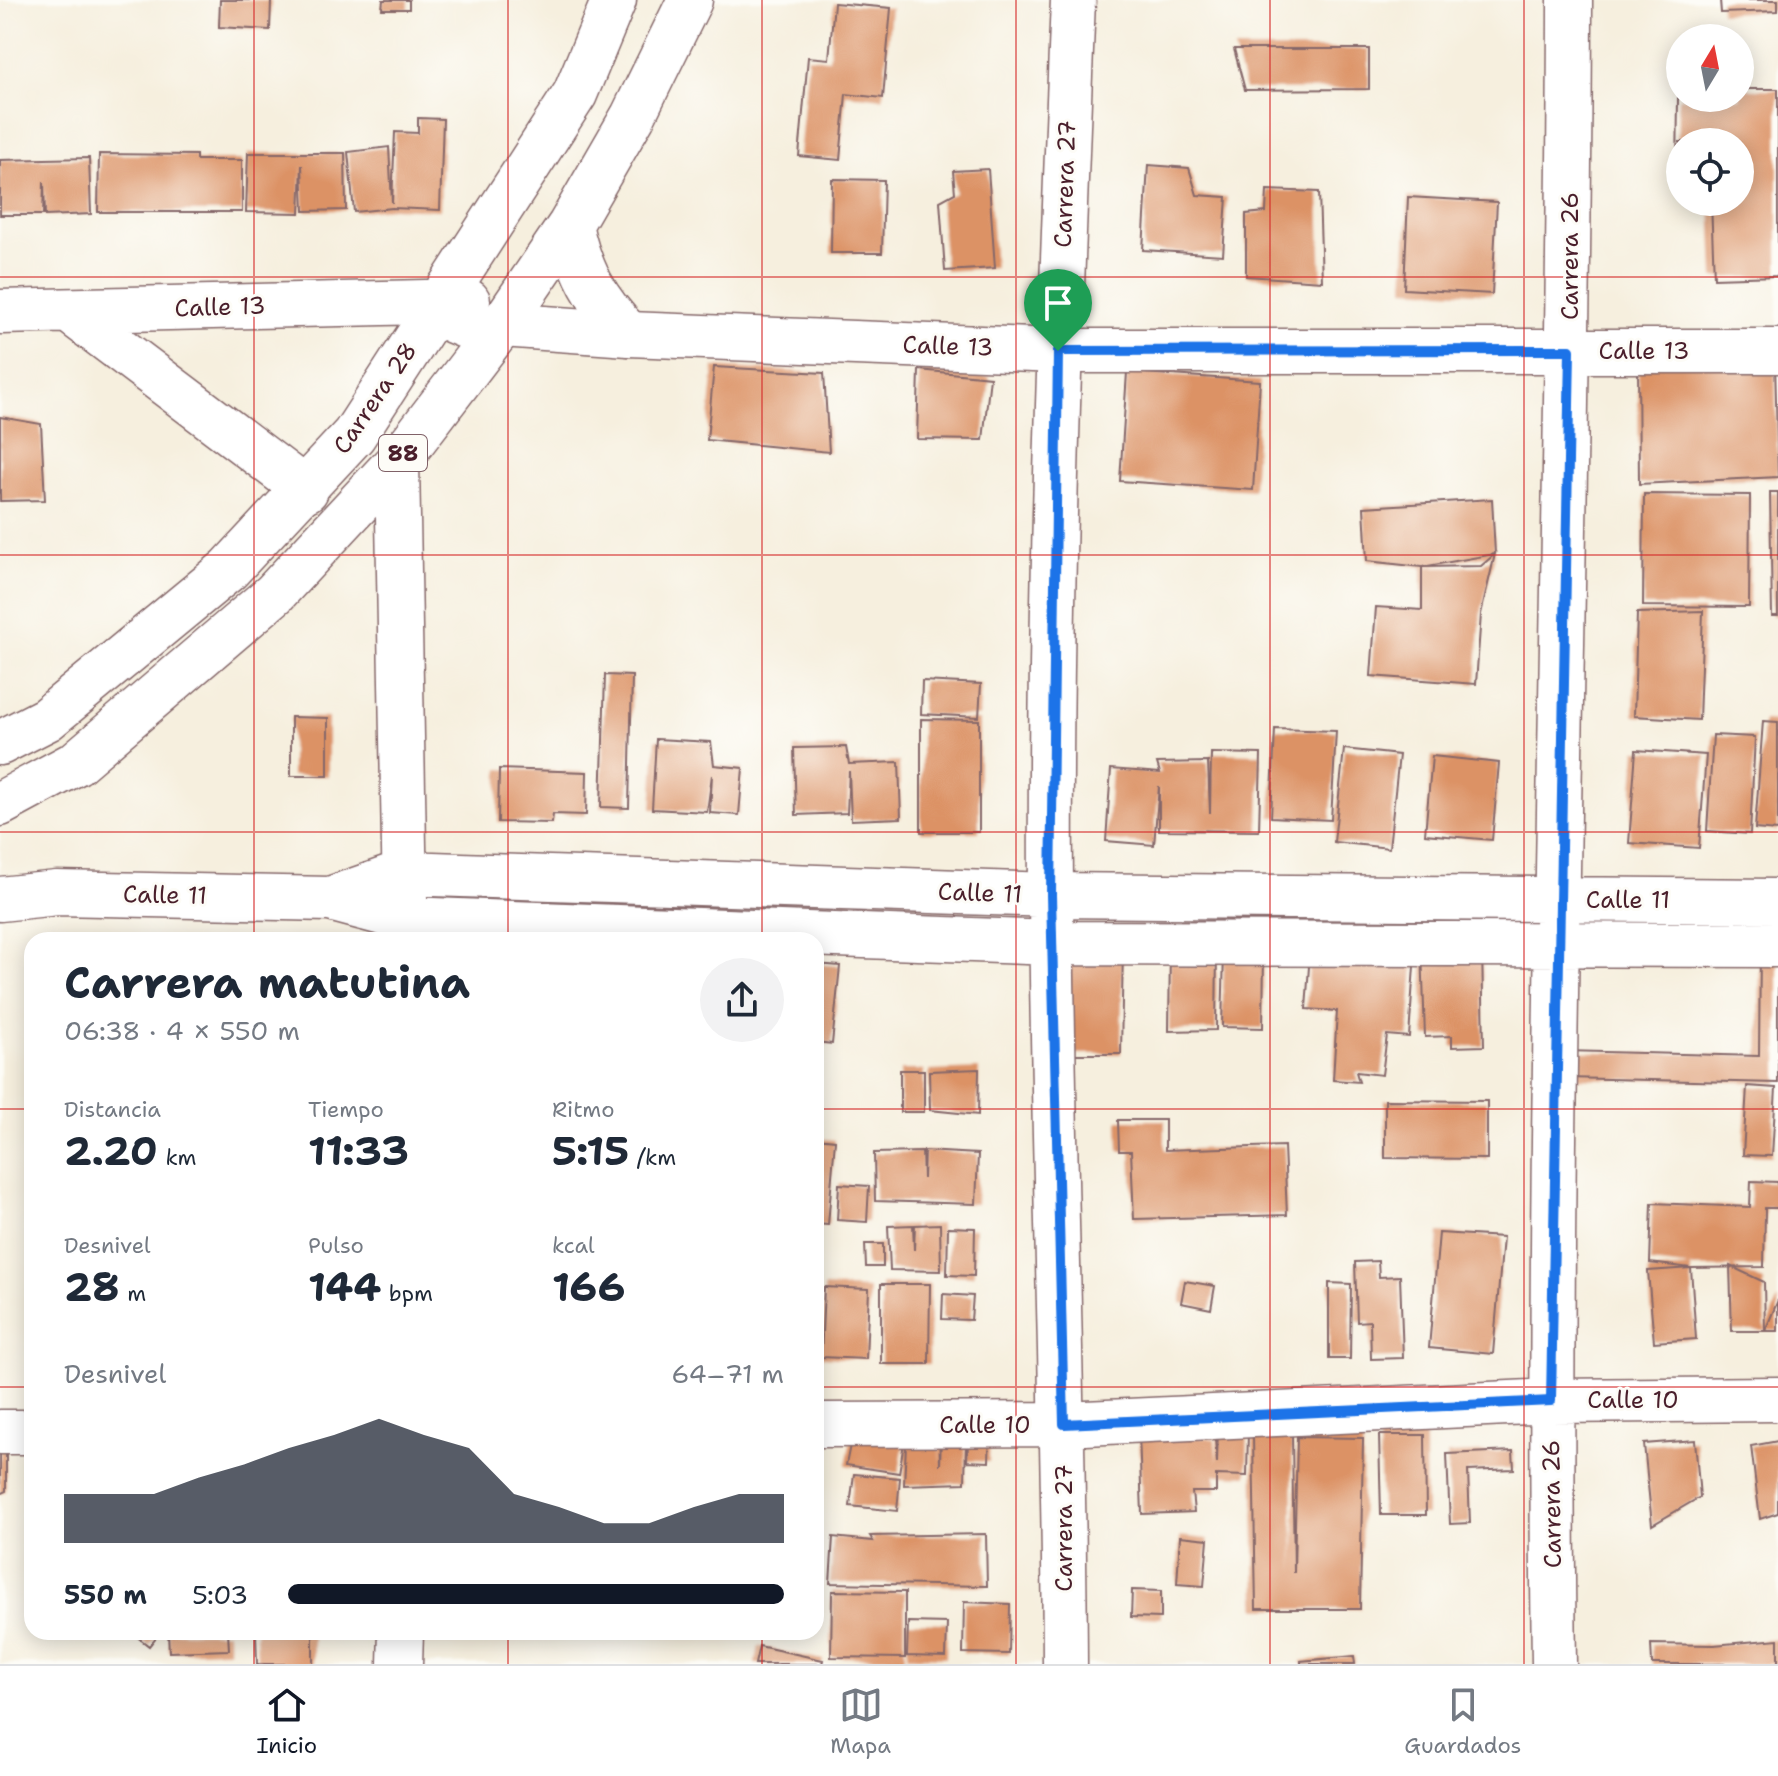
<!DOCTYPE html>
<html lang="es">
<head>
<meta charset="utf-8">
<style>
	body { margin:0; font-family:"Shantell Sans",sans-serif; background:#f2f2f3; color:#1f2937; height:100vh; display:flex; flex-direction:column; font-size:30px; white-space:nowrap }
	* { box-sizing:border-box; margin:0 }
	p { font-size:26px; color:#747a83 }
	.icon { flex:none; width:44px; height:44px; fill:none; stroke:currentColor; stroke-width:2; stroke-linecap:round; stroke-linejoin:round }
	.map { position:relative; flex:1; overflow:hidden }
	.sheet { position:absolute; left:24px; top:932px; width:800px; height:708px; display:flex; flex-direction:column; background:#fff; border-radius:24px; box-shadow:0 4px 20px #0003 }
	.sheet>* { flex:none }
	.needle { width:52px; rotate:10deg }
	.controls { position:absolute; left:1666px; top:24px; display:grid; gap:16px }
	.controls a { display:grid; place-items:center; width:88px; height:88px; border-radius:50%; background:#fff; box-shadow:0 4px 20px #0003; font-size:40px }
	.pin { position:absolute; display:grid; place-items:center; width:68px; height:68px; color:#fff; margin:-82px -34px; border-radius:50% 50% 50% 0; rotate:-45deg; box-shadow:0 0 8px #0007 }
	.pin .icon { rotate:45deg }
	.round { display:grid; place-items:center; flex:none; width:84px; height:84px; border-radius:42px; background:#f2f2f3 }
	.summary { display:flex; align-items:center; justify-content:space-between; height:136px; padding:0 40px }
	h1 { font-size:44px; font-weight:700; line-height:60px }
	.figures { display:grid; grid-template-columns:repeat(3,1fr); gap:12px; height:136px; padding:8px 40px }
	.figures div { display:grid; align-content:center }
	.figures b { font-size:40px; font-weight:700 }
	.figures small { font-size:22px; font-weight:400 }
	.figures p { font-size:22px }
	.chart { height:224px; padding:16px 40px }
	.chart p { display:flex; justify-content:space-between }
	.chart svg { width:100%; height:144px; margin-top:8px; fill:#111827; opacity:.7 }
	ul { padding:0 40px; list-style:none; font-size:26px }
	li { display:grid; grid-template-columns:128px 96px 1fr; align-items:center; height:60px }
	li i { height:20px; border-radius:10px; background:#111827 }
	.menu { display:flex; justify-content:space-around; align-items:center; height:112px; border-top:2px solid #e0e1e3; background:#fff; font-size:22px; color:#747a83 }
	.menu a { display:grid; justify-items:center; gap:4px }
	.menu .on { color:#111827 }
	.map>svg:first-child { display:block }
</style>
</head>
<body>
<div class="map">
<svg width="1778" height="1664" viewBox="0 0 1778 1664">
	<rect width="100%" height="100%" fill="#fdfcf7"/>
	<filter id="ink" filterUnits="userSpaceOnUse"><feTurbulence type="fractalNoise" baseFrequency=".0125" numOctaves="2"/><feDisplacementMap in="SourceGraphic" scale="16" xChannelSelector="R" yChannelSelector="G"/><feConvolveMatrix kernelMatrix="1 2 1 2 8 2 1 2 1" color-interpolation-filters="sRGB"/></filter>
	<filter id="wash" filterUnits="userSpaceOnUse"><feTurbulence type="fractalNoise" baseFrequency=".006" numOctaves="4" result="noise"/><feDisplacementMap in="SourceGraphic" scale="32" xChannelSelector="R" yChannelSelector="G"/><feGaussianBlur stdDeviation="1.8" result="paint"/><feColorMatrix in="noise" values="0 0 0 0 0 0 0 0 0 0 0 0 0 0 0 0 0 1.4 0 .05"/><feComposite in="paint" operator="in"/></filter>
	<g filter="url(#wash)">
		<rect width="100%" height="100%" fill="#f6efde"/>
		<g id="blocks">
			<path fill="#dc9265" d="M220 0H271L270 30 219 27Z
				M383 0H409V9H382Z
				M1720 0H1778V11L1721 13Z
				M834 3 891 8 883 98 846 94 840 160 799 156 808 57 829 59Z
				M1234 49H1369V89L1245 90Z
				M1740 89H1778V276L1714 278 1711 202H1740V142H1680V173L1677 172 1678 98H1740Z
				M418 118 443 119 440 210 392 208 354 212 348 152 389 147 392 203 395 132 418 133Z
				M248 153H345L346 210 304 211 302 165 300 213 246 212Z
				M99 154 196 155V160H242V212H98Z
				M89 158 91 214 45 216 44 182 43 215H0V160Z
				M1148 165 1189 168 1197 195 1227 197 1223 255 1143 250Z
				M988 169 995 268 945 271 940 201 955 193 953 171Z
				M832 179 884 180 882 253H831Z
				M1267 190 1319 192 1322 281 1246 276V214L1266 212Z
				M1408 197 1497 202 1492 294 1404 289Z
				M1638 363H1775L1778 477 1639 484Z
				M714 367 824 373 829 452 707 440Z
				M919 370 990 377 983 440 917 439Z
				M1127 372 1260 381 1253 490 1120 481Z
				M0 417 41 424 45 500 0 501Z
				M1770 492H1778V616H1772Z
				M1644 494 1750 495 1749 607 1643 606Z
				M1492 499 1495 554 1422 567 1367 561 1364 507Z
				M1495 554 1481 614 1476 684 1371 676 1376 607 1422 610V567L1481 566Z
				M1703 611 1699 720 1634 716 1637 613Z
				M605 675 632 676 629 808 601 807Z
				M922 681 981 684 979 717 921 714Z
				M291 717 328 718V776H291Z
				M921 719 979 720V832H921Z
				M1763 721 1778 722V831L1755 829Z
				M1275 729 1336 731 1331 820 1271 817Z
				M1713 735 1755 737 1750 834 1707 831Z
				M656 739 711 742 714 765 743 768 739 815 710 813 712 775 707 812 652 809Z
				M846 747 849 764 899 762 901 818 851 820 849 771 847 813 796 815 794 748Z
				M1344 749 1399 755 1389 848 1334 842Z
				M1636 750 1706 755 1699 848 1629 843Z
				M1211 753 1261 754 1259 831 1159 830V786L1154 845 1106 841 1111 769 1160 773 1157 763 1208 762 1210 813Z
				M1432 756 1499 763 1492 840 1425 834Z
				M499 769 587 772 586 815 553 814 552 823 498 822Z
				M1068 946 1123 947 1121 1054H1066Z
				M1170 948H1217L1216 1030 1169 1031Z
				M1422 948H1482L1484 1046 1452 1047V1036L1425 1037Z
				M1760 948H1778V1083L1566 1078V1051L1759 1056Z
				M1310 952H1415L1409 1037 1387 1035 1382 1075 1356 1072 1359 1082 1333 1080 1337 1011 1306 1009Z
				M1224 953 1264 954 1263 1028 1222 1027Z
				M816 964 840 966 832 1044 816 1042Z
				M979 1069 978 1115 930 1110 929 1071Z
				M900 1070H924V1112H900Z
				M1747 1086 1776 1088 1772 1156 1743 1155Z
				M1385 1100 1487 1101V1159L1385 1158Z
				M1118 1120H1165V1150L1284 1146 1287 1215 1134 1219 1131 1151H1119Z
				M816 1138 835 1140 828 1225 816 1224Z
				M924 1151 978 1154 976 1204 875 1201 874 1153 922 1152 923 1179Z
				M1751 1181 1778 1182V1208H1765L1764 1267 1691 1268 1650 1263 1652 1203 1750 1207Z
				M839 1184 869 1186 867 1222 837 1220Z
				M940 1224 941 1271 890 1270 888 1226 913 1225 914 1250 915 1225Z
				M948 1227 975 1228 974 1276 947 1275Z
				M1439 1233 1503 1237 1493 1354 1429 1348Z
				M865 1244H883V1267H866Z
				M1378 1261 1379 1277 1400 1276 1403 1358 1371 1359 1370 1321 1357 1322 1355 1262Z
				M1730 1266 1764 1282 1765 1331 1778 1300V1331H1732Z
				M1691 1268 1696 1339 1654 1342 1648 1271Z
				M1185 1281 1215 1286 1211 1309 1181 1303Z
				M1329 1283 1351 1284 1350 1359H1329Z
				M881 1284H930L929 1364H881Z
				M824 1287 869 1289 866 1359 821 1357Z
				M943 1294 973 1296 971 1320 942 1319Z
				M907 1425 939 1427 940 1465 941 1438 966 1439 965 1483 904 1485Z
				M969 1429 990 1430 989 1462 967 1461Z
				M1218 1429 1248 1430 1247 1476 1216 1475V1492H1192L1194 1512 1142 1514 1139 1433 1215 1439 1217 1463Z
				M852 1435 905 1437 899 1473 846 1465Z
				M1292 1435 1294 1573 1297 1437 1363 1438 1360 1609H1256L1253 1436Z
				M1379 1435H1425L1426 1515H1381Z
				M0 1440 6 1441V1491L0 1494Z
				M1695 1440 1700 1497 1652 1525 1644 1444Z
				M1778 1441V1513L1760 1519 1751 1446Z
				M1513 1451 1514 1469 1468 1471 1470 1523 1450 1524 1447 1454Z
				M854 1474 900 1478 897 1511 850 1506Z
				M986 1534 987 1586 830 1583 833 1537 873 1541 870 1536Z
				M1180 1536 1208 1539 1204 1586 1177 1584Z
				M1132 1590 1161 1591V1618L1131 1617Z
				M832 1591 905 1592V1658L831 1657Z
				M964 1602 1010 1604 1009 1654 963 1653Z
				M908 1622 947 1623 946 1657 907 1656Z
				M131 1632H160L149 1646Z
				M168 1632H228L229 1650 169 1652Z
				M256 1632H313V1664H257Z
				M1778 1639V1664H1652L1651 1644 1714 1645Z
				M759 1646 823 1660 822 1664H755Z
				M1354 1656 1355 1664H1301V1661Z"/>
		</g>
	</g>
	<g filter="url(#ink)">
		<use href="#blocks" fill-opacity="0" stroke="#86686a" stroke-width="2"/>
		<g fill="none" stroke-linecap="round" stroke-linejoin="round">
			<g stroke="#86686a" stroke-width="47">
				<path id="minor" d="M440 301 453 321 477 331 502 325 629 334 1058 351H1778
					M69 311 306 490
					M0 312 468 301
					M397 462 405 902
					M0 899 57 893 330 899 405 919 1052 943 1778 945
					M330 899 404 873 1051 895 1778 901
					M816 1425 1064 1424 1551 1401 1778 1399
					M0 1432H32
					M400 1664 401 1632
					M1065 1664C1064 1407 1053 1151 1051 895 1049 596 1061 298 1073 0
					M1554 1664C1546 1109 1569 555 1570 0"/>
			</g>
			<g stroke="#86686a" stroke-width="47">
				<path id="highway" d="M570 225C580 271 596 301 629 334
					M0 743 47 719 229 569 354 435 575 94 614 0
					M0 804 76 763 274 594 397 462 502 325 570 225 633 116 690 0"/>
			</g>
			<use href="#minor" stroke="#fff" stroke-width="44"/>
			<use href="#highway" stroke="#fff" stroke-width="44"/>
		</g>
	</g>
	<g fill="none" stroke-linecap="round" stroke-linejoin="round" filter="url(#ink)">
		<g stroke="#fff" stroke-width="16">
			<path id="route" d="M1570 350 1551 1401 1064 1424 1051 895 1058 351Z"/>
		</g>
		<use href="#route" stroke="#1a73e8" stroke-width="10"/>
	</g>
	<path fill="none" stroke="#d62828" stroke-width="2" stroke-opacity="0.55" d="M254 0V940M508 0V940M762 0V940M1016 0V1664M1270 0V1664M1524 0V1664M0 277H1778M0 555H1778M0 832H1778M0 1109H32M816 1109H1778M0 1387H32M816 1387H1778M254 1632V1664M508 1632V1664M762 1632V1664"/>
	<g text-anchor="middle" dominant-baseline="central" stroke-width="6" stroke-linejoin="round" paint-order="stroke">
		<rect fill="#fdfcf7" stroke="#806168" stroke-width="2" x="379" y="435" width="48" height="36" rx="6"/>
		<g font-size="22" font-weight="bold" fill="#4a1f2b">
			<text x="403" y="453">88</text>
		</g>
		<g font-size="24" fill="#4a1f2b" stroke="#fdfcf7">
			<text transform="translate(1065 184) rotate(-88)">Carrera 27</text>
			<text transform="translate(1570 256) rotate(-90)">Carrera 26</text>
			<text transform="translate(220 307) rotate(-2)">Calle 13</text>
			<text transform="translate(948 346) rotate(2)">Calle 13</text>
			<text x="1644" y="351">Calle 13</text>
			<text transform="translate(375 398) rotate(-56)">Carrera 28</text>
			<text transform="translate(980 893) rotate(2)">Calle 11</text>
			<text transform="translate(165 895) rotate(1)">Calle 11</text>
			<text x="1628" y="900">Calle 11</text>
			<text x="1633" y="1400">Calle 10</text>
			<text x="985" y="1425">Calle 10</text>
			<text transform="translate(1552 1504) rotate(-91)">Carrera 26</text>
			<text transform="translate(1064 1528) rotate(-90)">Carrera 27</text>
		</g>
	</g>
</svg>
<div class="controls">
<a><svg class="needle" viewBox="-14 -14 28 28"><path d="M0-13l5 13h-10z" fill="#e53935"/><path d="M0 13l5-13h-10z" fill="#747a83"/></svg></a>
<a><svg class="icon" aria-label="locate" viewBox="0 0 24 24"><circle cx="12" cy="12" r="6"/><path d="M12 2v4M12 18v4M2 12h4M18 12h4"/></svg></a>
</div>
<div class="pin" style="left:1058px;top:351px;background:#1e9e55"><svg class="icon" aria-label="arrive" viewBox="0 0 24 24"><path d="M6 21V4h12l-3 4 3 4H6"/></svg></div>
<section class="sheet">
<div class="summary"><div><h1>Carrera matutina</h1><p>06:38 · 4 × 550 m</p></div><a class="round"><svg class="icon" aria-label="share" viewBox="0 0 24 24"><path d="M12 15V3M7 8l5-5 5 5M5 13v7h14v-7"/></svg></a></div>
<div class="figures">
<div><p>Distancia</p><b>2.20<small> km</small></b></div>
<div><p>Tiempo</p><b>11:33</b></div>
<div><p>Ritmo</p><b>5:15<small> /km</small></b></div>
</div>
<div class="figures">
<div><p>Desnivel</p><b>28<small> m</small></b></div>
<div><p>Pulso</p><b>144<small> bpm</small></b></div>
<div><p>kcal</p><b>166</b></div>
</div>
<div class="chart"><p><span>Desnivel</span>64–71 m</p>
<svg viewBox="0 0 160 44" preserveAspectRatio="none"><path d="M0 44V29L10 29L20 29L30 24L40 20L50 15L60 11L70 6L80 11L90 15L100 29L110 33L120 38L130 38L140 33L150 29L160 29V44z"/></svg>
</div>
<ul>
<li><b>550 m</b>5:03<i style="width:100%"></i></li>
</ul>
</section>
</div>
<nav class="menu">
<a class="on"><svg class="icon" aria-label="home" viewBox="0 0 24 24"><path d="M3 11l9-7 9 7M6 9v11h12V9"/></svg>Inicio</a>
<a><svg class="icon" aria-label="map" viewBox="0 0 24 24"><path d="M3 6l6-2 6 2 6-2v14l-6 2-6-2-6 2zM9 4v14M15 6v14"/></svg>Mapa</a>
<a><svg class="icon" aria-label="saved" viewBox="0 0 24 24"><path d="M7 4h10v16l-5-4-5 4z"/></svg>Guardados</a>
</nav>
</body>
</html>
